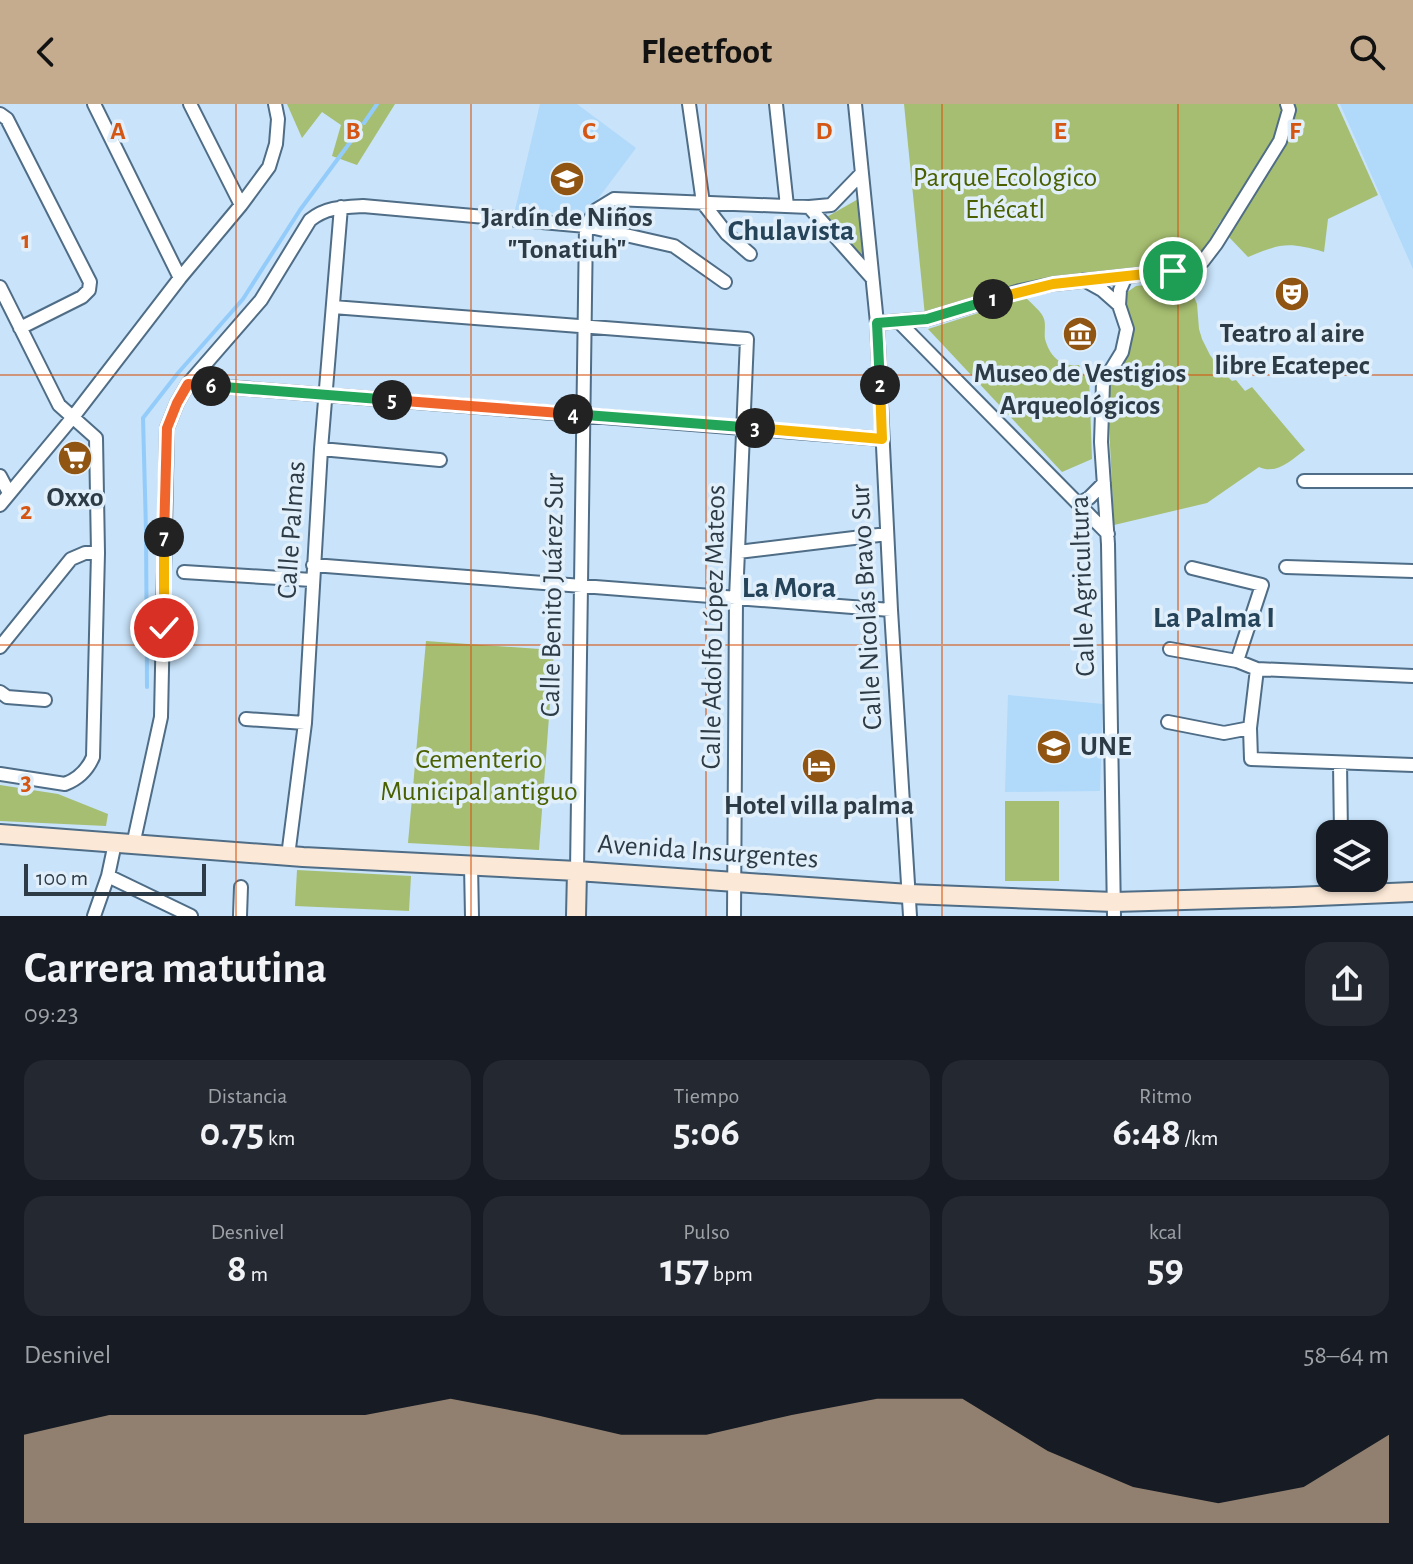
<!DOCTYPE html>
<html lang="es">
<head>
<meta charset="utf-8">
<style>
	body { margin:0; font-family:"Alegreya Sans",sans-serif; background:#242831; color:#f1f3f6; height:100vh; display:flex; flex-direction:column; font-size:30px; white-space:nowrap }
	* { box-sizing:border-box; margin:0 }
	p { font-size:26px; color:#9ea1a6 }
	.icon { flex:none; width:44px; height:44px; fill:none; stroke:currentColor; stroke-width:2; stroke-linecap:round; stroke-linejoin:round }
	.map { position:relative; height:812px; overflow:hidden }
	.details { display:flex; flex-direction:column; background:#171b24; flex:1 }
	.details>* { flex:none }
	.buttons { position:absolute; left:1316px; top:716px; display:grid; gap:16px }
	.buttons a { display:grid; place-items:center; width:72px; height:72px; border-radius:16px; background:#171b24; box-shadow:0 2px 6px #0004; font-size:40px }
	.scale { position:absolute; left:24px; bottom:20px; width:182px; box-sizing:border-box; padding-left:8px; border:4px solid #2d3b46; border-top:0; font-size:22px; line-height:28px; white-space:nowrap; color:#2d3b46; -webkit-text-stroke:6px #e1effa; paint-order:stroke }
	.pin { position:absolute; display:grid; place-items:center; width:68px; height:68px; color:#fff; margin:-34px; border:4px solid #fff; border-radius:50%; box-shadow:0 2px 8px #0007 }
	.km { position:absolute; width:40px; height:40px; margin:-20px; border-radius:50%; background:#222; color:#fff; font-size:22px; line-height:40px; text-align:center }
	.round { display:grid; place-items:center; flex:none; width:84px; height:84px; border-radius:24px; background:#242831 }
	.headline { display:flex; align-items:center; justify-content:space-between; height:136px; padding:0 24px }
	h1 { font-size:44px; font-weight:700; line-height:60px }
	.metrics { display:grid; grid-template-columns:repeat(3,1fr); gap:12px; height:136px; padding:8px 24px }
	.metrics div { display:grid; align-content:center; border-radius:20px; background:#242831; text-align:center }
	.metrics b { font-size:40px; font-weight:700 }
	.metrics small { font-size:22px; font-weight:400 }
	.metrics p { font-size:22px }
	.chart { height:224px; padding:16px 24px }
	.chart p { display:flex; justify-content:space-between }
	.chart svg { width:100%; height:144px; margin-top:8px; fill:#c5ac8f; opacity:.7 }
	header { display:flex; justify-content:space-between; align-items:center; height:104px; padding:0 24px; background:#c5ac8f; color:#111; font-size:36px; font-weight:700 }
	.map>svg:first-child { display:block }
</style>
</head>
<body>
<header><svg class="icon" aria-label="back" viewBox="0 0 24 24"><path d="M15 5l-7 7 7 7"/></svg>Fleetfoot<svg class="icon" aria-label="search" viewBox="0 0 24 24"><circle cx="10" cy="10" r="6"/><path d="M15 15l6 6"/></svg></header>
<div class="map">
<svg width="1413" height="812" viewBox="0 0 1413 812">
	<rect width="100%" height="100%" fill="#c8e3fa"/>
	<path fill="#b0d9fa" d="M540 0H577L636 44 585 112 515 106Z
		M1340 0H1413V165Z
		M1008 591 1103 600 1100 687 1005 688Z"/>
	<path fill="#a6be71" d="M287 0H395L357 61 332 52 341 21 322 8 302 34Z
		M904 0H1337L1378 91 1328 115 1324 148C1288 138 1282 139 1248 153L1228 132 1221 116 1208 139 1198 151 1184 159 1160 165 1031 177 925 212Z
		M860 94 866 156 825 114Z
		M1187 176 1197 200 1199 225 1202 235 1210 251 1222 267 1232 277 1236 276 1245 287 1252 283 1305 346C1291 356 1277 371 1259 363L1207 399 1114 421 1107 281 1126 253 1133 233 1131 214 1123 191 1136 182Z
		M1026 194C1032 200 1042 208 1044 215 1046 221 1044 229 1045 235 1050 253 1061 263 1079 261L1082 269 1089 272 1092 355 1062 368 928 225Z
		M426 537 554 546 539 746 408 739Z
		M0 681 58 690 108 710 106 722 0 717Z
		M1005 697H1059V777H1005Z
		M297 766 411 772 409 807 295 802Z"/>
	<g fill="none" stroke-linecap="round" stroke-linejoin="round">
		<path stroke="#93ccfa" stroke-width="4" d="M364 19 377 0
			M147 583 146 427 143 314 178 269 243 195 300 106 357 29"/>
		<g stroke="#4f6d86" stroke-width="16">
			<path id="street" d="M94 0 180 174
				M190 0 241 101
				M689 0 703 99 727 130 750 150
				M776 0 787 102
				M855 0 877 219 891 506 910 812
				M0 10 7 15 90 178 89 186 82 193 20 224
				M809 103 872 174
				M586 122 596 106 614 95 809 103 831 101 862 69
				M1084 176 1102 186 1119 201 1127 225 1122 248 1103 279 1101 338 1108 440 1114 812
				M0 183 59 301 96 334 98 449 93 653C87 667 78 675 65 680L0 670
				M1119 201 1120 186 1126 172
				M333 203 747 235 736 494 734 812
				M899 218 1108 430
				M877 219 927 215 1020 187 1053 180 1173 167 1203 157 1216 140 1280 37 1289 6 1287 0
				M188 280 882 335
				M321 345 440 356
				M0 372 9 389
				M1304 377H1413
				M1078 400 1089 394 1104 379
				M0 401 73 313 180 174 241 101 269 63 276 40 278 15 275 0
				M738 448 887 430
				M313 461 891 506
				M1286 463 1413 467
				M1192 464 1262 481 1237 557
				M184 468 312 476
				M0 543 71 455 85 449H98
				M1170 545 1237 557 1257 565 1413 572
				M1257 565 1250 624 1251 655 1413 661
				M0 588 7 593 45 596
				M246 615 305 619
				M1168 618 1224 629 1250 624
				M1340 659 1341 730
				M133 741 161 613 167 324 177 299 188 280 261 196 310 116C326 103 343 103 363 102L586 122 674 142 725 178
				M288 752 305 619 321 345 341 103
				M471 761 472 812
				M577 767 586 122
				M108 772 191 812
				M94 812 108 772 115 739
				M240 812 241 783"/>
		</g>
		<g stroke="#4f6d86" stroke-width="22">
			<path id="secondary" d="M0 730 303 753 577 767 909 790 1114 798 1294 793 1413 788
				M576 812 577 767"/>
		</g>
		<use href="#street" stroke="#fff" stroke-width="12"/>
		<use href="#secondary" stroke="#fce8d6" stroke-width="18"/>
	</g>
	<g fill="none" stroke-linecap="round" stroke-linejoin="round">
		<g stroke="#fff" stroke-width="16">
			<path id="split-1" d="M993 195 1053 180 1173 167"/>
		</g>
		<g stroke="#fff" stroke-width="16">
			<path id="split-2" d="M880 281 877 219 927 215 993 195"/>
		</g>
		<g stroke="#fff" stroke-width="16">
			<path id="split-3" d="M755 324 882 335 880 281"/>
		</g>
		<g stroke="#fff" stroke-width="16">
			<path id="split-4" d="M573 310 755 324"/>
		</g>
		<g stroke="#fff" stroke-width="16">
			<path id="split-5" d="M392 296 573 310"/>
		</g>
		<g stroke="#fff" stroke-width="16">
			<path id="split-6" d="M211 282 392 296"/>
		</g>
		<g stroke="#fff" stroke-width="16">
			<path id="split-7" d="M164 433 167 324 177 299 188 280 211 282"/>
		</g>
		<g stroke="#fff" stroke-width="16">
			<path id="split-8" d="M164 524V433"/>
		</g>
		<use href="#split-1" stroke="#f5b400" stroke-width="10"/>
		<use href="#split-2" stroke="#22a559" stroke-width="10"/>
		<use href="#split-3" stroke="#f5b400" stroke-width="10"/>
		<use href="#split-4" stroke="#22a559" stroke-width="10"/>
		<use href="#split-5" stroke="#f0652b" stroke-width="10"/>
		<use href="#split-6" stroke="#22a559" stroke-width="10"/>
		<use href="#split-7" stroke="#f0652b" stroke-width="10"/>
		<use href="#split-8" stroke="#f5b400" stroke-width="10"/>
	</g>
	<path fill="none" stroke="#d55612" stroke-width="2" stroke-opacity="0.55" d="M236 0V812M471 0V812M706 0V812M942 0V812M1178 0V812M0 271H1413M0 541H1413"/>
	<defs>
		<g id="school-disc" transform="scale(1.8)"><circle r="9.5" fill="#905512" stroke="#e1effa"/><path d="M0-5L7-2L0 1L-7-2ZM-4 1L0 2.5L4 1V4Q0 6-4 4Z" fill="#fff"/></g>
		<g id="theatre-disc" transform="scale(1.8)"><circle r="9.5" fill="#905512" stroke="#e1effa"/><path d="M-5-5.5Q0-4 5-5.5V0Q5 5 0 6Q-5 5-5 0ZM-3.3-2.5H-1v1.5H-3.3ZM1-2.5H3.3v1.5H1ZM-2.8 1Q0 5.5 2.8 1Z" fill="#fff"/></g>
		<g id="museum-disc" transform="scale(1.8)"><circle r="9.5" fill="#905512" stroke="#e1effa"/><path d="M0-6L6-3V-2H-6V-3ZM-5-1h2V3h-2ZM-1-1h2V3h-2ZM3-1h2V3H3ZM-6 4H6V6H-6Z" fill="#fff"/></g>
		<g id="supermarket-disc" transform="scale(1.8)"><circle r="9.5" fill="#905512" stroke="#e1effa"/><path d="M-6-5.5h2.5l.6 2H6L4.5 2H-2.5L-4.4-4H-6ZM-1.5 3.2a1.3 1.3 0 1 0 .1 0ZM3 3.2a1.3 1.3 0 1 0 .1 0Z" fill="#fff"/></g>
		<g id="university-disc" transform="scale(1.8)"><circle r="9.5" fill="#905512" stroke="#e1effa"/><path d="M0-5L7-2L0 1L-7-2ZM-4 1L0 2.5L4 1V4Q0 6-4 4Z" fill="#fff"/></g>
		<g id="hotel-disc" transform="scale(1.8)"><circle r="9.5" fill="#905512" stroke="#e1effa"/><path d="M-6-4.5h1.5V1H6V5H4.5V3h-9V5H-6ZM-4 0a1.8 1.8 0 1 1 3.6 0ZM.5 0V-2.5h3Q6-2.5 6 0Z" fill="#fff"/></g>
	</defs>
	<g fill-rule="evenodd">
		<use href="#school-disc" x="567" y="75"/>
		<use href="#theatre-disc" x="1292" y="190"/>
		<use href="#museum-disc" x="1080" y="230"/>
		<use href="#supermarket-disc" x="75" y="354"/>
		<use href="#university-disc" x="1054" y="643"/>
		<use href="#hotel-disc" x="819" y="662"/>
	</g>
	<g text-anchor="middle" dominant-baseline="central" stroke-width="7" stroke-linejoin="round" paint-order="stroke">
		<g font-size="28" fill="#4a5f00" stroke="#e1effa">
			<text x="1005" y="74">Parque Ecologico<tspan x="1005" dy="32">Ehécatl</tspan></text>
			<text x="479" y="656">Cementerio<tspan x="479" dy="32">Municipal antiguo</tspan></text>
		</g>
		<g font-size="28" font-weight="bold" fill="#2d3b46" stroke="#e1effa">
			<text x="567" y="114">Jardín de Niños<tspan x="567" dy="32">"Tonatiuh"</tspan></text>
			<text x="1292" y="230">Teatro al aire<tspan x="1292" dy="32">libre Ecatepec</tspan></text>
			<text x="1080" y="270">Museo de Vestigios<tspan x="1080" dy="32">Arqueológicos</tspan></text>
			<text x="75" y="394">Oxxo</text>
			<text x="1080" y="643" text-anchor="start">UNE</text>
			<text x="819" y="702">Hotel villa palma</text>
		</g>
		<g font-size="28" fill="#2d3b46" stroke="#e1effa">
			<text transform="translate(292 426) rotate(-86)">Calle Palmas</text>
			<text transform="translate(1083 482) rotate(-92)">Calle Agricultura</text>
			<text transform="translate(553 491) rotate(-89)">Calle Benito Juárez Sur</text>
			<text transform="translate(867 503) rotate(-93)">Calle Nicolás Bravo Sur</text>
			<text transform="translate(714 523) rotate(-89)">Calle Adolfo López Mateos</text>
			<text transform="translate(708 748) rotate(4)">Avenida Insurgentes</text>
		</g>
		<g font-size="30" font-weight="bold" fill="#254359" stroke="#e1effa">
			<text x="791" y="127">Chulavista</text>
			<text x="789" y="484">La Mora</text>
			<text x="1214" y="514">La Palma I</text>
		</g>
	</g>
	<g font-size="26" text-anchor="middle" font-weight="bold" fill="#d55612" stroke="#e1effa" stroke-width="7" stroke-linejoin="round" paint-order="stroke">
		<text x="118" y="35">A</text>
		<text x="353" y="35">B</text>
		<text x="589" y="35">C</text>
		<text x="824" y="35">D</text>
		<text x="1060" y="35">E</text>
		<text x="1295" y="35">F</text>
		<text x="26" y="144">1</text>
		<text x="26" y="415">2</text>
		<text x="26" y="686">3</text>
	</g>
</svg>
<div class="buttons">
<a><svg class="icon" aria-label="layers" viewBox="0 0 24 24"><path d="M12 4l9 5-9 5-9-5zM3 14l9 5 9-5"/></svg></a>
</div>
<div class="scale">100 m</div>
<div class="pin" style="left:1173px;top:167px;background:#1e9e55"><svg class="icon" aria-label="arrive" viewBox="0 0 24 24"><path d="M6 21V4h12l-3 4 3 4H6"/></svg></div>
<div class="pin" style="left:164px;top:524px;background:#d93025"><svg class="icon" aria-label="check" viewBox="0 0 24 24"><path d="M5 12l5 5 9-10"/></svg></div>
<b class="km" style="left:993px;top:195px">1</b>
<b class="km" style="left:880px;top:281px">2</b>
<b class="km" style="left:755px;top:324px">3</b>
<b class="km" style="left:573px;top:310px">4</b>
<b class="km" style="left:392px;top:296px">5</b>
<b class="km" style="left:211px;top:282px">6</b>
<b class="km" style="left:164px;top:433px">7</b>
</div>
<section class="details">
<div class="headline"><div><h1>Carrera matutina</h1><p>09:23</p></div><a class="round"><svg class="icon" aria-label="share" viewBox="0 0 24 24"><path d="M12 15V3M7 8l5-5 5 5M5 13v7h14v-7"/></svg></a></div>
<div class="metrics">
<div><p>Distancia</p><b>0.75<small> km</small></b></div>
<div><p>Tiempo</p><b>5:06</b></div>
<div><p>Ritmo</p><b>6:48<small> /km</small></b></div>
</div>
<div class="metrics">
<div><p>Desnivel</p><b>8<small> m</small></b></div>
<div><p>Pulso</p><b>157<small> bpm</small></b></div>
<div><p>kcal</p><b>59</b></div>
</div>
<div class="chart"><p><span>Desnivel</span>58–64 m</p>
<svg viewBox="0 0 160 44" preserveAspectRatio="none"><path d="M0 44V17L10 11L20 11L30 11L40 11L50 6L60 11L70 17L80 17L90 11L100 6L110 6L120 22L130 33L140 38L150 33L160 17V44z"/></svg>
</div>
</section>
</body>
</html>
